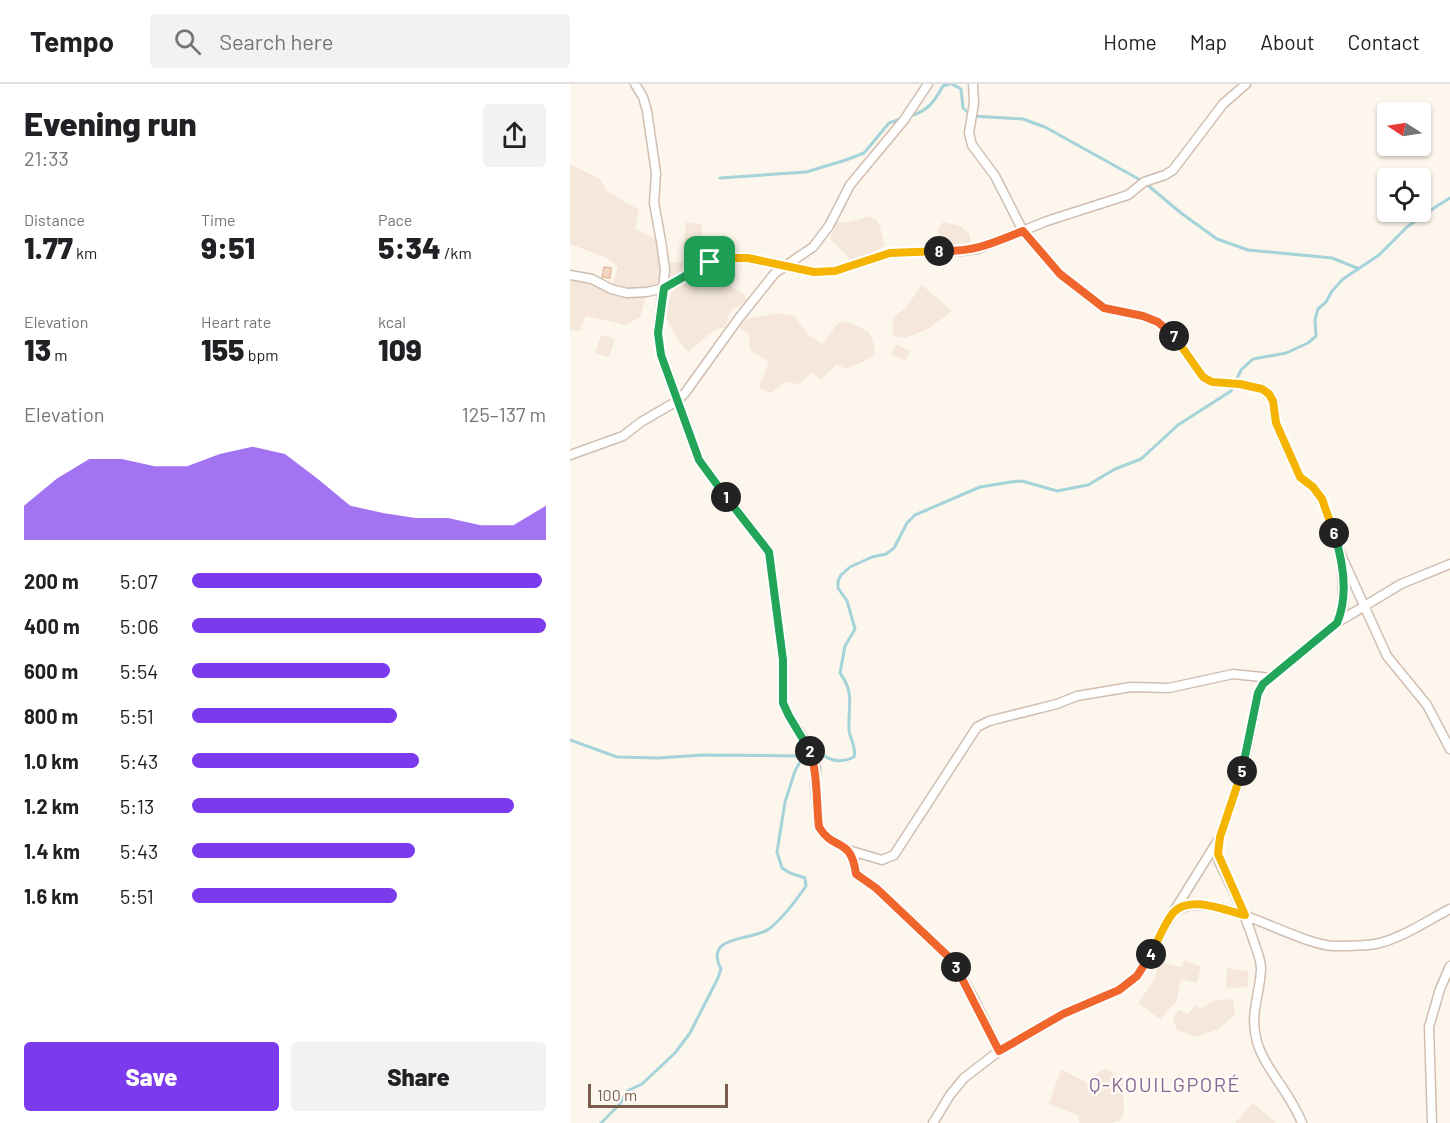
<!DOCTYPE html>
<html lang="en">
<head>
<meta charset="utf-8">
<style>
	body { margin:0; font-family:Barlow,sans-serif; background:#f2f2f2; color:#202124; height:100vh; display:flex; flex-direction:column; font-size:22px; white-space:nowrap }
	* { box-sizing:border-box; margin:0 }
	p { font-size:20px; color:#757577 }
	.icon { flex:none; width:33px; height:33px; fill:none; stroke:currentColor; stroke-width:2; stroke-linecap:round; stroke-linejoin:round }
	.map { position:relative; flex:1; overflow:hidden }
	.sheet { display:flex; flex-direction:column; background:#fff; width:570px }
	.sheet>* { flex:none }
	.needle { width:39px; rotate:282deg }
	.fabs { position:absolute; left:807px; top:18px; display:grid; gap:12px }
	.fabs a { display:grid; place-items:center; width:54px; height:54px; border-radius:6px; background:#fff; box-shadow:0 2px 4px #0004; font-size:30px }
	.scale { position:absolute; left:18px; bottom:15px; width:140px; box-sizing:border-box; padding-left:6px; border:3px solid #7a5c4d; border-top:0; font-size:16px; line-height:21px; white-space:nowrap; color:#7a5c4d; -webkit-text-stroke:4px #fffaf3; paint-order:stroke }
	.pin { position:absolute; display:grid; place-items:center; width:51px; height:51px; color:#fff; margin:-26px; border-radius:12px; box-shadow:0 3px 9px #0006 }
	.km { position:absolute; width:30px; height:30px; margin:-15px; border-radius:50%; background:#222; color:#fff; font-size:16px; line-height:30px; text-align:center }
	.round { display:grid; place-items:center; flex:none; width:63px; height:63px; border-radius:6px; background:#f2f2f2 }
	.head { display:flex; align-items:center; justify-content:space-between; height:102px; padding:0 24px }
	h1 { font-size:33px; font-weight:800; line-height:45px }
	.metrics { display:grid; grid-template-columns:repeat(3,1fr); gap:9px; height:102px; padding:6px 24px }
	.metrics div { display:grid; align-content:center }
	.metrics b { font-size:30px; font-weight:800 }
	.metrics small { font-size:16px; font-weight:400 }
	.metrics p { font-size:16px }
	.chart { height:168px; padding:12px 24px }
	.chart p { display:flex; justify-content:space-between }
	.chart svg { width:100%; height:108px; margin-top:6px; fill:#7c3aed; opacity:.7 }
	.action { display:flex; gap:12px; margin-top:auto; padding:12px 24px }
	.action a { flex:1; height:69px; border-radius:6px; background:#7c3aed; color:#fff; font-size:24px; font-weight:800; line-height:69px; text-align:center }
	.action a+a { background:#f2f2f2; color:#202124 }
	ul { padding:0 24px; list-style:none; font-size:20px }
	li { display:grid; grid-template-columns:96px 72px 1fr; align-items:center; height:45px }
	li i { height:15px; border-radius:8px; background:#7c3aed }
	header { display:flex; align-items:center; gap:36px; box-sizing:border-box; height:84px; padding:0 30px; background:#fff; border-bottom:2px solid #e0e0e0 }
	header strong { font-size:28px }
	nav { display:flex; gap:33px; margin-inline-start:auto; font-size:21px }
	.search { width:420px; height:54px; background:#f2f2f2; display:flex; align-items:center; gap:15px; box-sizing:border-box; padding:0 21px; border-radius:6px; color:#757577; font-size:22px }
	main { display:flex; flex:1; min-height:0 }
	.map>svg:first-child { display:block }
</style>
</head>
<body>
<header>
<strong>Tempo</strong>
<div class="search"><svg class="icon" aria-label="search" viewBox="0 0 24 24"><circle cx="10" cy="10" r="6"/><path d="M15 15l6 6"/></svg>Search here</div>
<nav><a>Home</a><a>Map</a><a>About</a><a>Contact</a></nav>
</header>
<main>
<section class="sheet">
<div class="head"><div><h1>Evening run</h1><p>21:33</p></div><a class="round"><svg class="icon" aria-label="share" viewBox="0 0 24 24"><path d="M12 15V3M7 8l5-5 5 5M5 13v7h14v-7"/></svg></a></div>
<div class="metrics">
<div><p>Distance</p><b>1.77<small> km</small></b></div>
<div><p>Time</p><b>9:51</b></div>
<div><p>Pace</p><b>5:34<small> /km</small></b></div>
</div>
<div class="metrics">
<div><p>Elevation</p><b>13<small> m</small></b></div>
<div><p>Heart rate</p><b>155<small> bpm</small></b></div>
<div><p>kcal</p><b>109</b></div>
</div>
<div class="chart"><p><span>Elevation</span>125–137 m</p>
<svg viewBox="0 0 160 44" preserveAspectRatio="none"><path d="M0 44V30L10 19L20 11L30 11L40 14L50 14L60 9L70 6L80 9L90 19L100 30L110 33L120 35L130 35L140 38L150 38L160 30V44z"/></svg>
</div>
<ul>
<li><b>200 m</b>5:07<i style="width:99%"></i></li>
<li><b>400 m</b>5:06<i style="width:100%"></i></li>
<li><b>600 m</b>5:54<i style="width:56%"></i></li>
<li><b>800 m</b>5:51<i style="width:58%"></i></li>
<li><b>1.0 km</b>5:43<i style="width:64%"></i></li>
<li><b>1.2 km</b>5:13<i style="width:91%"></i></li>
<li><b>1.4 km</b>5:43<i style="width:63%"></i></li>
<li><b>1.6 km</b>5:51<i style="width:58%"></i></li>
</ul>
<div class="action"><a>Save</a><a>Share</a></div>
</section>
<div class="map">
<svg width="880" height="1039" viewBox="0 0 880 1039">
	<rect width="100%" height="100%" fill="#fdf6ec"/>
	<path fill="#f5e8da" d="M0 80 30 95 37 107 69 126 65 145 91 157 94 204 77 208 70 233 56 241 16 232 10 247 0 246V191L41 205 48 183 35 173 0 160Z
		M299 132 306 135 310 143 315 162 283 178 260 155 267 138H281Z
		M116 138 132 140 130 165 113 164Z
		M373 138 390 142 399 149 401 158 396 167H376L367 146Z
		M99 178H113V191L99 192Z
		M139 192 172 208 178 217 161 226 155 243 143 247 118 268 106 253 95 231 100 212 107 202 115 196 122 203Z
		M352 201 382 227 358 245 334 254 323 252V234L336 223Z
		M209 229 224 232 239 251 252 260 269 238 281 239 299 248 303 257 305 270 297 276 275 285 267 280 251 296 242 289 229 300 214 298 201 309 189 304 199 278 180 266 179 251 170 244 176 235Z
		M31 251 45 255 39 273 25 269Z
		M326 261 341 267 335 276 321 270Z
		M614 877 631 882 627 899 611 895 606 918 590 935 568 919 583 898 590 878 611 883Z
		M657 884 678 887V902L656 905Z
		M663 915 665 931 647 946 625 953 607 946 603 936 608 926 618 930 626 921 631 925 642 917Z
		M535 984 547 992 553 1000 554 1028 550 1037 542 1039H509V1032L479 1020 491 985 519 1000 522 993Z
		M683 1019 706 1039H665Z"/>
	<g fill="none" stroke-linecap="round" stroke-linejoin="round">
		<path stroke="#a5d3da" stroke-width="3" d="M382 0 391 5 393 24 402 32 453 35 475 43 574 98 611 129 647 155 678 166 762 174 787 184
			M340 32C358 27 364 18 373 2L379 0
			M150 94 236 88 276 76 294 69 319 39 331 35
			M0 656 47 673 88 674 133 671 232 672
			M31 1039 50 1020 57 1007 72 1000 105 969 120 949 148 894 151 885C133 850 183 857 199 845 214 833 225 818 236 802L235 794 220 789 212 784 207 768 215 718 225 687 239 662 246 663C256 677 269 680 284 673 287 663 279 654 279 645 278 622 285 609 270 589L275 562 285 545 277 517 268 504V497L271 491 280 483 302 473 316 470 324 464 337 439 345 431 410 403 441 398 452 397 487 407 518 401 545 385 571 375 608 341 661 307 671 286 683 275 716 269 738 259 746 252 745 235 748 225 756 218 762 207 773 195 809 171 837 143 867 122 880 114"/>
	</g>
	<path fill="#f3d5c3" stroke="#e6bba3" stroke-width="1.5" d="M34 183 41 184 40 194 32 193Z"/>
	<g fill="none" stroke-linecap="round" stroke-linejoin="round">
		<g stroke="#d1beb0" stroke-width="11">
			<path id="minor" d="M65 0 73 13 77 27 86 89 84 119 91 157 95 186 88 249 91 271 129 376 199 468 213 576V619L219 632 239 662 246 685 245 702 249 743 257 753 278 766 284 774 286 790 306 804 383 877 404 915 429 967
				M403 0 404 19 399 49 402 61 425 92 453 147 490 190 534 224 573 232 587 238 599 246 633 293 642 298 670 300 692 305 699 311 703 317 706 339 716 363 730 393 743 403 752 415 772 473 817 572 857 621 880 665
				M0 191 22 195 41 205 57 209 77 208 94 204 140 178 160 174H178L244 188 265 187 320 169 392 167 408 165 477 137 558 111 574 98 595 91 603 86 653 20 676 0
				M0 371 53 352 71 338 107 317 115 309 169 234 205 189 243 163 259 142 280 101 334 36 358 0
				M768 538 831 500 880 480
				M649 756 648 770 649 778C662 804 675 830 684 858 687 867 691 876 691 885 690 911 679 930 687 958 695 985 721 1010 732 1039
				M278 766 312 776 324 771 407 643 419 637 487 620 507 612 561 603 599 604 663 590 701 594
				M607 826C644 804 723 860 764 862 777 862 793 862 805 860 829 856 858 836 880 825
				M363 1039 380 1011 394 994 429 967 493 930 549 906 567 892 604 827 650 753 674 682 688 609 693 600 767 539 773 525 772 477
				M862 1039 859 943 870 905 880 882"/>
		</g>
		<use href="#minor" stroke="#fff" stroke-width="8"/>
	</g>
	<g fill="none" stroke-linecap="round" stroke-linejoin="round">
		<g stroke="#fff" stroke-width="12">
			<path id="split-1" d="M140 178 94 204 88 249 91 271 129 376 156 413"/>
		</g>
		<g stroke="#fff" stroke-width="12">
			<path id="split-2" d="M156 413 199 468 213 576V619L219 632 240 667"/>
		</g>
		<g stroke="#fff" stroke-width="12">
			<path id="split-3" d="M240 667C248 691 246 718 249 743 264 768 281 752 286 790L306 804 383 877 386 883"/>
		</g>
		<g stroke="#fff" stroke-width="12">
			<path id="split-4" d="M386 883 429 967 493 930 549 906 567 892 581 870"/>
		</g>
		<g stroke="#fff" stroke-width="12">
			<path id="split-5" d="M581 870C588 857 594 840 603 829 619 810 656 827 675 831L648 770 650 753 672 687"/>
		</g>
		<g stroke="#fff" stroke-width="12">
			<path id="split-6" d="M672 687 688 609 693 600 767 539C779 511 773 477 764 449"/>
		</g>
		<g stroke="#fff" stroke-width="12">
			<path id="split-7" d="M604 252 633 293 642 298 670 300 692 305 699 310 703 317 706 339 730 393 743 403 752 415 764 449"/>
		</g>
		<g stroke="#fff" stroke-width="12">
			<path id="split-8" d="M369 167C405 168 420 160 453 147L490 190 534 224 573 232 588 238 604 252"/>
		</g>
		<g stroke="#fff" stroke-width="12">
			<path id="split-9" d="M140 178 160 174H178L244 188 265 187 320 169 369 167"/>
		</g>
		<use href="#split-1" stroke="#22a559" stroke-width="8"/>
		<use href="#split-2" stroke="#22a559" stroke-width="8"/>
		<use href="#split-3" stroke="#f0652b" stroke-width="8"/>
		<use href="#split-4" stroke="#f0652b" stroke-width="8"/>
		<use href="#split-5" stroke="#f5b400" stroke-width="8"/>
		<use href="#split-6" stroke="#22a559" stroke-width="8"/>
		<use href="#split-7" stroke="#f5b400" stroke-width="8"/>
		<use href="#split-8" stroke="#f0652b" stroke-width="8"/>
		<use href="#split-9" stroke="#f5b400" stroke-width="8"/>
	</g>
	<g text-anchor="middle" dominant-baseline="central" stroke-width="5" stroke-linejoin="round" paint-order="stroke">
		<g font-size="20" letter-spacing="1.5" fill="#846695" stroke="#fffaf3">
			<text x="595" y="1000">Q-KOUILGPORÉ</text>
		</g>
	</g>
</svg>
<div class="fabs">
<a><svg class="needle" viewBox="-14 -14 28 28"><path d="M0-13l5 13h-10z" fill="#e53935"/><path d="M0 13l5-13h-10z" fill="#757577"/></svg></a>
<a><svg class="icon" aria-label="locate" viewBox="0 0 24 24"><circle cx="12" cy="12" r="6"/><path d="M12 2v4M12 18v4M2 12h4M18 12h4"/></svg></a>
</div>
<div class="scale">100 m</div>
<div class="pin" style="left:140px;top:178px;background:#1e9e55"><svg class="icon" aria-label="arrive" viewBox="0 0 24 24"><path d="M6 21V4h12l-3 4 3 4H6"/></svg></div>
<b class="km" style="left:156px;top:413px">1</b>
<b class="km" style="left:240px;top:667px">2</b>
<b class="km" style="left:386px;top:883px">3</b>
<b class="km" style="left:581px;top:870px">4</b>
<b class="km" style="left:672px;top:687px">5</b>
<b class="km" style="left:764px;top:449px">6</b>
<b class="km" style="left:604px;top:252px">7</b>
<b class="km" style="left:369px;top:167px">8</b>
</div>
</main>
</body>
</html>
